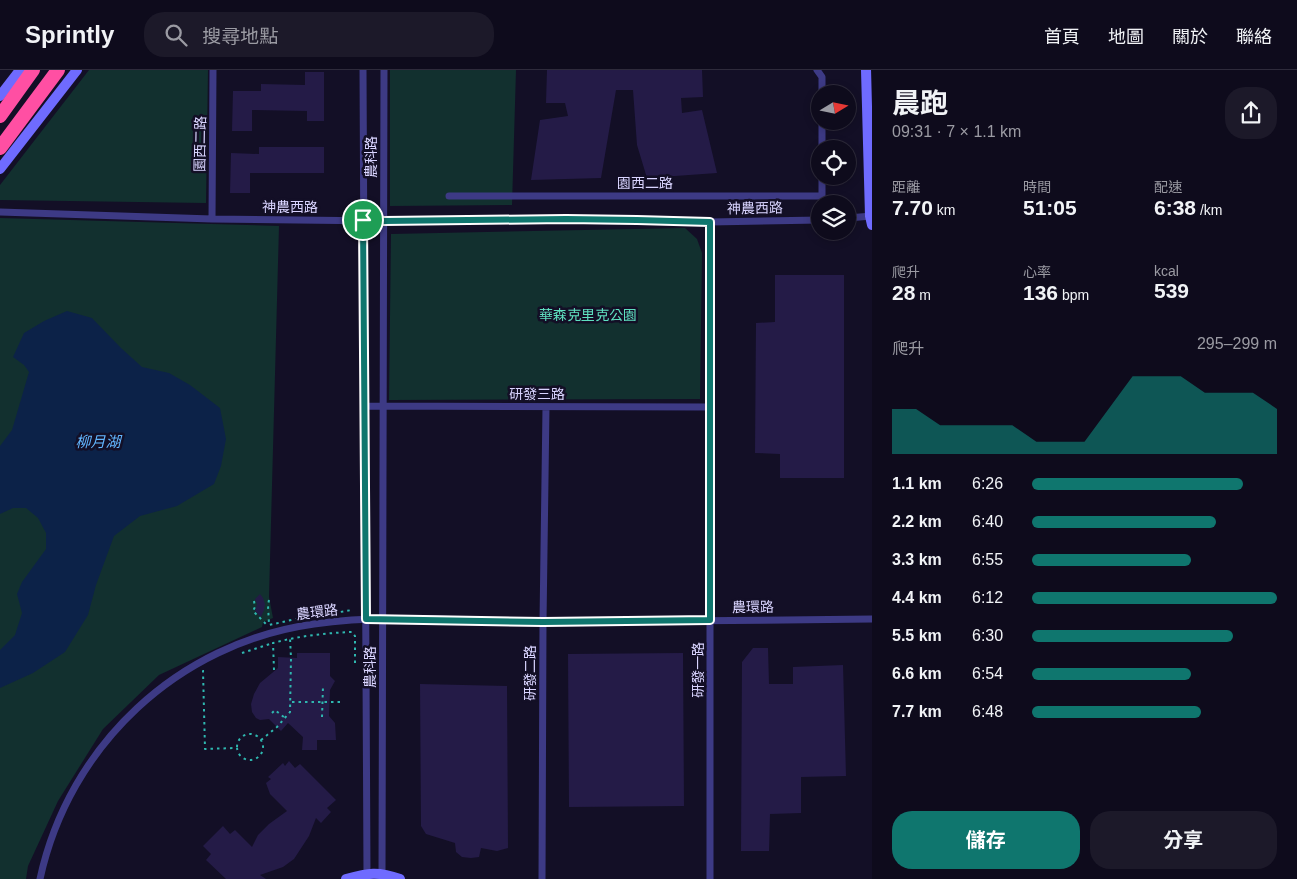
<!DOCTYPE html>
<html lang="zh-TW">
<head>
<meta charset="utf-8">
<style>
	body { margin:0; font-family:Arial,"Noto Sans TC",sans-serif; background:#1c1929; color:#f1f3f6; height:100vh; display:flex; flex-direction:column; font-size:19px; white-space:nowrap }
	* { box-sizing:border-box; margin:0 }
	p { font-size:16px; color:#9b9ba3 }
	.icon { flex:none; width:28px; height:28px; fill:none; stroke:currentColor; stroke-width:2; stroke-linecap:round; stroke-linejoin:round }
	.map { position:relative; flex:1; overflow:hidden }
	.sheet { display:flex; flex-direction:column; background:#0e0b1c; width:425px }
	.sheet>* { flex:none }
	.needle { width:32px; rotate:80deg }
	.buttons { position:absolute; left:811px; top:15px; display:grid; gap:10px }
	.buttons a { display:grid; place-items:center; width:45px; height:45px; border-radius:50%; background:#0e0b1c; box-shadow:0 2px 8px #0003,0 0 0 1px #2e2b3b; font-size:25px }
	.pin { position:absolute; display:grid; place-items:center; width:42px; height:42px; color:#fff; margin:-21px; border:2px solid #fff; border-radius:50%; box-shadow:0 1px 5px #0007 }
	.round { display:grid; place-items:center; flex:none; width:52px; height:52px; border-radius:20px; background:#1c1929 }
	.headline { display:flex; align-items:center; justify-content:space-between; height:85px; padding:0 20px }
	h1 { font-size:28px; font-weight:700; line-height:38px }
	.stats { display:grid; grid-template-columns:repeat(3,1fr); gap:8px; height:85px; padding:5px 20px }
	.stats div { display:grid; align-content:center }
	.stats b { font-size:21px; font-weight:700 }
	.stats small { font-size:14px; font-weight:400 }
	.stats p { font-size:14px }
	.chart { height:140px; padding:10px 20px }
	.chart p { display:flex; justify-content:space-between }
	.chart svg { width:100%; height:90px; margin-top:5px; fill:#0f766e; opacity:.7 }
	.button { display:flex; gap:10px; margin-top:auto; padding:10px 20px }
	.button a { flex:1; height:58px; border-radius:20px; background:#0f766e; color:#fff; font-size:20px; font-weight:700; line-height:58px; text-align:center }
	.button a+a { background:#1c1929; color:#f1f3f6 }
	ul { padding:0 20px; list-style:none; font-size:16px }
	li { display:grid; grid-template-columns:80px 60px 1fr; align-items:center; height:38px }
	li i { height:12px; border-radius:6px; background:#0f766e }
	header { display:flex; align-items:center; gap:30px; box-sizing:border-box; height:70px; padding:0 25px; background:#0e0b1c; border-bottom:1px solid #2e2b3b }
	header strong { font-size:24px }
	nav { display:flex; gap:28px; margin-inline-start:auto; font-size:18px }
	.search { width:350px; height:45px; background:#1c1929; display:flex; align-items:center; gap:12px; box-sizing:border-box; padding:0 18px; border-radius:20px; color:#9b9ba3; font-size:19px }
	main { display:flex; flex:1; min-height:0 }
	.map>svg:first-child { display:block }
</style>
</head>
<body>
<header>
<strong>Sprintly</strong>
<div class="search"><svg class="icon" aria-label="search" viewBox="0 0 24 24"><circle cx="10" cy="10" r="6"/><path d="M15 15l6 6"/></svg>搜尋地點</div>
<nav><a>首頁</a><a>地圖</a><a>關於</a><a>聯絡</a></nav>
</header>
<main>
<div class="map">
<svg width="872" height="809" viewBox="0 0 872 809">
	<rect width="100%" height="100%" fill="#130f26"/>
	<path fill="#12302f" d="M89 0H208L206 133 0 130V115Z
		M390 0H516L512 135 390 136Z
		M0 148 279 156 269 527 273 548 263 552 262 557 159 605 103 659 58 731 28 796 26 809H0Z
		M685 158 697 169 702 183 700 329 389 330 391 164Z"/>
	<path fill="#0c2248" d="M67 241 92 248 121 278 142 297 169 303 190 315 220 338 226 369 221 396 214 414 177 436 140 446 114 466 96 515 88 545 65 582 33 603 0 618V580L15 565 22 543 17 524 22 512 46 479V463L38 448 26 438H13L0 444V376L12 360 29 302 24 295 13 287 24 263 44 251Z"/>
	<path fill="#241b47" d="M547 0H702L703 27 681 28 682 43 702 40 717 103 647 108 637 75 633 20H616L601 108 531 110 540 50 568 46 565 33H546Z
		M305 2H324V51H307V41L252 40V61H232L233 21H261V14L305 15Z
		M259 77H324V103H250V123H230L231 83 259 84Z
		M775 205H844V408H780V384L755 383 756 253 775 252Z
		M260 524 263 528 265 534 264 540 261 547 255 541 257 534 255 529Z
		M753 578H768L769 614H793V597L843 595 846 706 801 707V743L770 744 769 781H741L742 592Z
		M297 583H330V606L335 611 330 620 329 646 335 653 336 670H317V680H302L303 667 288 653 281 661 269 649 260 650 256 648 252 642 251 634 254 624 260 613 278 598V587L297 588Z
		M683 583 684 736 569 737 568 584Z
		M420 614 507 616 508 778 497 781 481 778 479 787 471 788 462 787 456 782 455 773 426 764 421 756Z
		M289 691 295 698 300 694 336 730 327 738 331 742 321 753 316 748 309 766 294 789 283 797 260 805 266 809H226L206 790 211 784 203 776 223 756 230 764 235 760 252 777 258 765 269 754 287 741 270 724 266 713 271 709 268 707 283 693 285 696Z"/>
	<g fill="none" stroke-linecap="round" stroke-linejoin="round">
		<path stroke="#2fb8b0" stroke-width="2" stroke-dasharray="2.5 4" stroke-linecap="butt" d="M269 530 268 535 269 555 296 549
			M254 531 255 537 253 541 267 555H269
			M328 544 352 540
			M242 583 273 573
			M274 600 273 573C299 566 325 563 352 562L355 566V597
			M204 601H203L205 679 236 678
			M292 632H342
			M272 643 275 640 285 648
			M322 647 323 616
			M237 677a13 13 0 1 1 26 0a13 13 0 1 1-26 0Z
			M261 670 277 657 290 642 291 588 290 568"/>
		<path stroke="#3d3a85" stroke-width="7" d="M363 0 367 803
			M817 0 822 7V24
			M822 79V51
			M449 126H822V106
			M0 142 212 149 383 151 566 149 637 150 710 152 820 150
			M848 148 872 146
			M212 149 213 0
			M710 152V809
			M364 336 710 337
			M382 804 384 0
			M40 809C69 675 178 573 314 554 391 543 468 552 545 552 654 552 763 550 872 549
			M542 809 543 552 546 337"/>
		<path stroke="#6f6bff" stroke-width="10" d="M866 0 870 146 872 155
			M0 26 20 0
			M0 99 77 0
			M346 809C368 803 378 801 400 809"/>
		<path stroke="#ff4fa3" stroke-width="14" d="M0 46 33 0
			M0 78 58 0"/>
	</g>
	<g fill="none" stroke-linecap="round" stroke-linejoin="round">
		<g stroke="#fff" stroke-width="10">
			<path id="route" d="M566 149 637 150 710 152V550L543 552 366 549 363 150 384 151Z"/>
		</g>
		<use href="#route" stroke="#0f766e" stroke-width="6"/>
	</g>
	<g text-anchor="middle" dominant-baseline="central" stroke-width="5" stroke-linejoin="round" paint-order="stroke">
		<g font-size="14" fill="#d9d4ff" stroke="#130f26">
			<text transform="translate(200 74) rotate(-89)">園西二路</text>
			<text transform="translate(371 87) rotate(-90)">農科路</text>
			<text x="645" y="113">園西二路</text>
			<text x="290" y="137">神農西路</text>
			<text transform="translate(755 138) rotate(-1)">神農西路</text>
			<text x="537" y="324">研發三路</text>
			<text transform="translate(753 537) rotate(-1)">農環路</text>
			<text transform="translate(317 542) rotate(-7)">農環路</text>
			<text transform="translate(370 597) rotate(-90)">農科路</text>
			<text transform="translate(698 600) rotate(-90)">研發一路</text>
			<text transform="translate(530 603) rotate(-90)">研發二路</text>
		</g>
		<g font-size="14" fill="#5fe0c0" stroke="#130f26">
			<text x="588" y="245">華森克里克公園</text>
		</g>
		<g font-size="15" font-style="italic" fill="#62b6ff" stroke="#130f26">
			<text x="98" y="371">柳月湖</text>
		</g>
	</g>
</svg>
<div class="buttons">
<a><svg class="needle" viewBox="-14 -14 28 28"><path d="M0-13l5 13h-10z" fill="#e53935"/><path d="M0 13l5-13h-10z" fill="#9b9ba3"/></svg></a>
<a><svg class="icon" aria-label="locate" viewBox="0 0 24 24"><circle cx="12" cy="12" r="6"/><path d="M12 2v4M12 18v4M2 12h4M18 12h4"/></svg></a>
<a><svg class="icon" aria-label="layers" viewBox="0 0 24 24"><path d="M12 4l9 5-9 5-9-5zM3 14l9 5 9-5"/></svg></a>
</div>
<div class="pin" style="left:363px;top:150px;background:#1e9e55"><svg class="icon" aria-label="arrive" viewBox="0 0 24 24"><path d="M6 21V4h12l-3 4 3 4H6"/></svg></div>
</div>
<section class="sheet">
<div class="headline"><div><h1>晨跑</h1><p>09:31 · 7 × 1.1 km</p></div><a class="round"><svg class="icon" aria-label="share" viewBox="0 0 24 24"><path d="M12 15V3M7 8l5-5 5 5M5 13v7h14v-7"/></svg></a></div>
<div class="stats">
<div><p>距離</p><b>7.70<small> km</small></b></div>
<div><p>時間</p><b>51:05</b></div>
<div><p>配速</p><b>6:38<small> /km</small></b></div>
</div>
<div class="stats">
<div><p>爬升</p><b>28<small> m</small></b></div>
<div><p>心率</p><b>136<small> bpm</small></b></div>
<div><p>kcal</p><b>539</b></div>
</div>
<div class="chart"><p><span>爬升</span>295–299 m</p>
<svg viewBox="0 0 160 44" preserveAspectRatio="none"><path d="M0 44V22L10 22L20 30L30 30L40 30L50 30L60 38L70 38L80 38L90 22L100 6L110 6L120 6L130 14L140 14L150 14L160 22V44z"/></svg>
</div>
<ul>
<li><b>1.1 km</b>6:26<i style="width:86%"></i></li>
<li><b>2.2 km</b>6:40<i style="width:75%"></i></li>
<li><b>3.3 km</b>6:55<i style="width:65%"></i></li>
<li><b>4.4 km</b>6:12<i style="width:100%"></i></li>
<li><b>5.5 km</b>6:30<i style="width:82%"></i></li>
<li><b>6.6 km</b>6:54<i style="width:65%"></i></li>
<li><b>7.7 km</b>6:48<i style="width:69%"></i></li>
</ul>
<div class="button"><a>儲存</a><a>分享</a></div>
</section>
</main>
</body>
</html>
